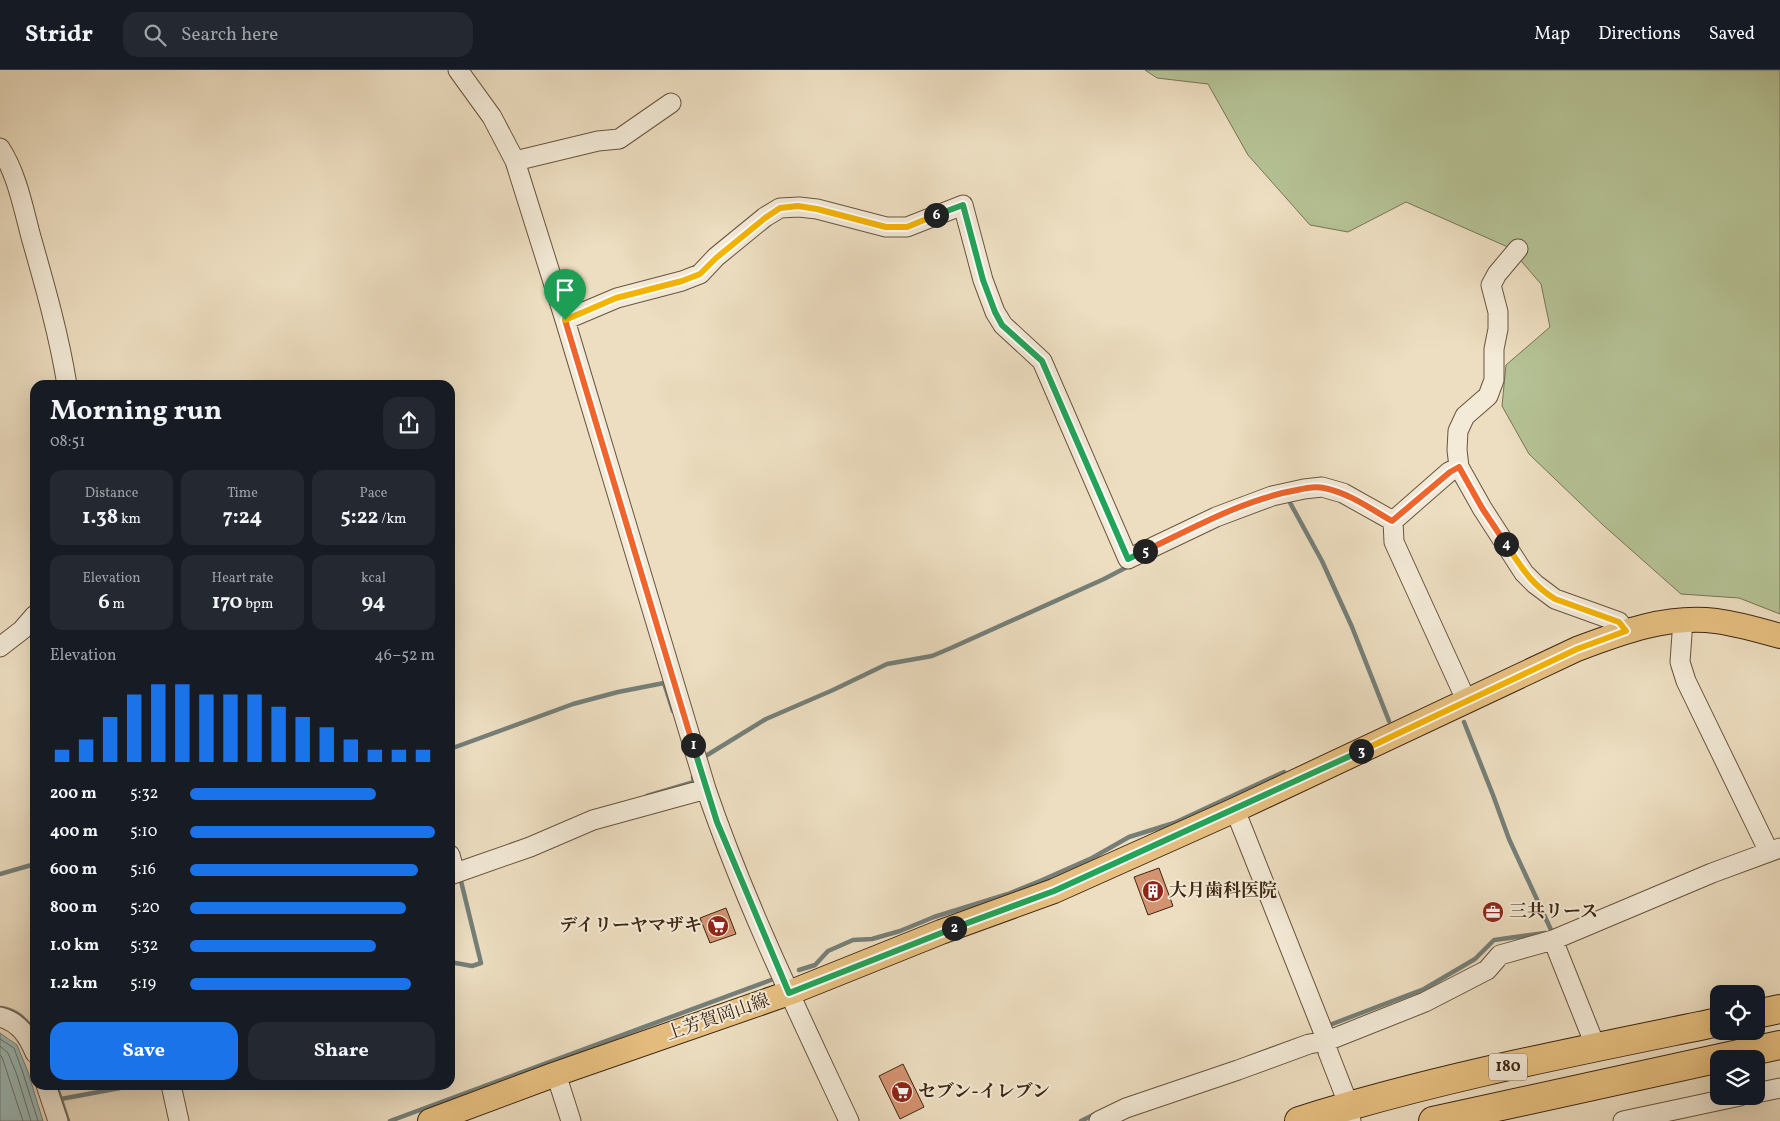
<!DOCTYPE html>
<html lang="en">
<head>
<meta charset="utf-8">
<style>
	body { margin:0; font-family:Vollkorn,"Noto Serif JP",serif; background:#242831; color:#f1f3f6; height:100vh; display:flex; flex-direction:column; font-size:19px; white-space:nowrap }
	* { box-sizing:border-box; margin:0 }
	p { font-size:16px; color:#9ea1a6 }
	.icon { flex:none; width:28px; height:28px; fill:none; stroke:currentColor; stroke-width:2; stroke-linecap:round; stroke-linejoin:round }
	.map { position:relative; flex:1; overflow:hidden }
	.sheet { position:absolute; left:30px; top:310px; width:425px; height:710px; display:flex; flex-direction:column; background:#171b24; border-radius:15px; box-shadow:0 5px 20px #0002 }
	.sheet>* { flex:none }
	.fabs { position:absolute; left:1710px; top:915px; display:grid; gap:10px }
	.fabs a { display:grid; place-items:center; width:55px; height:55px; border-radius:10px; background:#171b24; box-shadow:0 5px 20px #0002; font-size:25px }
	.pin { position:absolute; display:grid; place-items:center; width:42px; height:42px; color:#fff; margin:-51px -21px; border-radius:50% 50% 50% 0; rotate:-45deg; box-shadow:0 0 5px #0007 }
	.pin .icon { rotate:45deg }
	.km { position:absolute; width:25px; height:25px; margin:-12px; border-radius:50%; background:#222; color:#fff; font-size:14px; line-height:25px; text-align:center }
	.round { display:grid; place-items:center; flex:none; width:52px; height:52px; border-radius:15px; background:#242831 }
	.headline { display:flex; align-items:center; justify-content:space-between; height:85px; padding:0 20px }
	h1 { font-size:28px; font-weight:700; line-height:38px }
	.stats { display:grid; grid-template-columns:repeat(3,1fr); gap:8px; height:85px; padding:5px 20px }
	.stats div { display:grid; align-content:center; border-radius:12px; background:#242831; text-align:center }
	.stats b { font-size:21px; font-weight:700 }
	.stats small { font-size:14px; font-weight:400 }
	.stats p { font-size:14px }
	.chart { height:140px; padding:10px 20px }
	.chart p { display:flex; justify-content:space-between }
	.chart svg { width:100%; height:90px; margin-top:5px; stroke:#1a73e8; stroke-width:6 }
	.button { display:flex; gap:10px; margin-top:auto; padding:10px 20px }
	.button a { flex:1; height:58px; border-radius:15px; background:#1a73e8; color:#fff; font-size:20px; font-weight:700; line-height:58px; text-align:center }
	.button a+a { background:#242831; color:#f1f3f6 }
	ul { padding:0 20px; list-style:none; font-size:16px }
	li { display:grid; grid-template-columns:80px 60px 1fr; align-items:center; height:38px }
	li i { height:12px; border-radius:6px; background:#1a73e8 }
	header { display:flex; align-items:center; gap:30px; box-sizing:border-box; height:70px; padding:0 25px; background:#171b24; border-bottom:1px solid #363941 }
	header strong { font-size:24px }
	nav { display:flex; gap:28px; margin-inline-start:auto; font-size:18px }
	.search { width:350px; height:45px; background:#242831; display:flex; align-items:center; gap:12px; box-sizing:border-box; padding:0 18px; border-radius:15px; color:#9ea1a6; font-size:19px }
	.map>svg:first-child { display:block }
</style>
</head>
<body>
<header>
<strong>Stridr</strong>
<div class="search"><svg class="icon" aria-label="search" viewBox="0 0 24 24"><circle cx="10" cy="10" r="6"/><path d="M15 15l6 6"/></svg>Search here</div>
<nav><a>Map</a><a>Directions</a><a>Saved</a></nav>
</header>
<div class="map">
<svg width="1780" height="1051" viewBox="0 0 1780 1051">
	<rect width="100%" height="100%" fill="#eddec1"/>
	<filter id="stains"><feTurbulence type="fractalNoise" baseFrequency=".004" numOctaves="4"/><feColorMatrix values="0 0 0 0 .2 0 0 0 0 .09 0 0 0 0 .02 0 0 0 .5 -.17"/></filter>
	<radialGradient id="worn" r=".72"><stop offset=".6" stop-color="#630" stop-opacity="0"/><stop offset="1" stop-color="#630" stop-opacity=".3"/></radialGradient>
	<path fill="#b5c295" stroke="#797454" d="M1145 0H1780V544L1739 528 1681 524 1603 455 1529 384 1502 336 1506 295 1550 257 1541 214 1510 178 1406 132 1348 162 1310 155 1248 85 1208 14 1157 8Z"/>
	<path fill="#9bbbbb" stroke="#757f78" d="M0 963 17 975 28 1002 43 1051H0Z"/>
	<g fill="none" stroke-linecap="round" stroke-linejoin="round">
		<path stroke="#6c7067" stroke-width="1" d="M0 969 14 978 23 1003 38 1051
			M0 976 8 983 17 1005 31 1051
			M0 985 2 987 23 1051"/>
		<path stroke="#757f78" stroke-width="4.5" d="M1288 429 1322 491 1352 557 1389 651
			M1464 652 1493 725 1509 769 1552 862
			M450 679 573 634 618 622 664 613 673 641
			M704 687 766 649 833 620 887 594 932 586 951 578 1104 509 1129 496
			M647 726 694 712 693 707
			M0 804 35 794
			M450 892 472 896 481 893 460 807
			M799 900 815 895 828 881 853 870 872 869 900 861 934 847 1008 824 1040 811 1092 788 1129 767 1174 753 1284 702
			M0 938C16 939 26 950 35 962
			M1327 956 1424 919 1475 889 1494 870 1545 863
			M56 1015 68 1051
			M61 1029 136 1015
			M390 1051 771 910
			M1081 1051 1095 1044"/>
	</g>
	<path fill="#d39370" stroke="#3d2613" d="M1159 798 1173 836 1148 845 1134 807Z
		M726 838 736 864 710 873 700 848Z
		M903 994 924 1037 900 1049 879 1006Z"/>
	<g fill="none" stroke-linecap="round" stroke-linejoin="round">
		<g stroke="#69543e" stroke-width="21">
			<path id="minor" d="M458 0 492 47 515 91 565 250 706 719C745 833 798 942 849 1051
				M0 78C17 104 23 137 31 167 45 216 59 265 67 315
				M515 91 598 71 619 69 671 33
				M565 250 617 228 682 211 700 204 716 187 765 147 780 138 799 137 817 139 886 157H907L963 135 983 210 995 242 1003 255 1042 291 1128 489 1216 447 1272 426 1304 419 1322 417 1343 423 1393 451 1449 402 1459 397 1482 438 1524 503 1535 514 1555 529 1619 552 1625 561
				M1459 397 1457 380 1458 361 1465 346 1488 326 1494 310V279L1498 259V242L1491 215 1497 204 1518 179
				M1393 451 1394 472 1467 632
				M1683 550 1680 592 1686 611 1769 782
				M0 577 22 560 35 545
				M1235 740 1327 971 1328 982 1344 1023 1351 1051
				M450 785 455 803
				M450 805 530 777 593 750 706 719
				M1553 870 1591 965 1594 978
				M0 947C19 952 28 966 35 983
				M556 1004 571 1051
				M46 1015 58 1051
				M171 1015 179 1051
				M1756 1023 1780 1018
				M1099 1051 1126 1038 1238 1000 1309 974 1327 971 1425 932 1487 900 1500 885 1553 870 1712 803 1780 778
				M1623 1051 1740 1026"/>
		</g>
		<g stroke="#3d2613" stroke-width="26">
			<path id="major" d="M430 1051 556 1004 789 923 941 862 1054 821 1235 740 1577 579C1622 562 1667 545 1716 551 1738 554 1759 560 1780 566"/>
		</g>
		<g stroke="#3d2613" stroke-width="30">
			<path id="highway" d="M1756 944 1780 939
				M1299 1051C1436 1008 1578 981 1719 952
				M1433 1051 1780 975"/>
		</g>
		<use href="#minor" stroke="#f3ead7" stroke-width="19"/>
		<use href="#major" stroke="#e6bf80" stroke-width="24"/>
		<use href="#highway" stroke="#e6bf80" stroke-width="28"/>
	</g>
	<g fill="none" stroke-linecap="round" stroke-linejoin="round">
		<g stroke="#fff" stroke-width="10">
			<path id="split-1" d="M565 250 693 675"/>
		</g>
		<g stroke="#fff" stroke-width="10">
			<path id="split-2" d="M693 675 717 752 789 923 954 858"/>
		</g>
		<g stroke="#fff" stroke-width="10">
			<path id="split-3" d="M954 858 1054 821 1361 681"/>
		</g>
		<g stroke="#fff" stroke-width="10">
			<path id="split-4" d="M1361 681 1577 579 1626 561 1619 552 1555 529C1530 513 1522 498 1506 474"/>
		</g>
		<g stroke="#fff" stroke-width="10">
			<path id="split-5" d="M1145 481C1193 458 1245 429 1297 420 1305 418 1316 416 1324 418 1349 423 1371 439 1392 451L1450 402 1459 397 1482 438 1506 474"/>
		</g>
		<g stroke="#fff" stroke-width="10">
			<path id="split-6" d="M936 145 963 135 983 210 995 242 1002 255 1042 291 1128 489 1145 481"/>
		</g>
		<g stroke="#fff" stroke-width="10">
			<path id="split-7" d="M565 250 616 228 682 211 700 204 716 188 765 148 780 138 798 136 817 139 886 157H907L936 145"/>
		</g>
		<use href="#split-1" stroke="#f0652b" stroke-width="6"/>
		<use href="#split-2" stroke="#22a559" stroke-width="6"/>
		<use href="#split-3" stroke="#22a559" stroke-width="6"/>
		<use href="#split-4" stroke="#f5b400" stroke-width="6"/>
		<use href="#split-5" stroke="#f0652b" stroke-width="6"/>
		<use href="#split-6" stroke="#22a559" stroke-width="6"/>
		<use href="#split-7" stroke="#f5b400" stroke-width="6"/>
	</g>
	<defs>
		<g id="building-disc" transform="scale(1.125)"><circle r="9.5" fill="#8f2418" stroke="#f3ead7"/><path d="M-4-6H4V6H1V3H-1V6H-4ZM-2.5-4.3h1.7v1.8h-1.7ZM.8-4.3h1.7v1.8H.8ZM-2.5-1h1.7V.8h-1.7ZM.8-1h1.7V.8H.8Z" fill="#fff"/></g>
		<g id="office-disc" transform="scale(1.125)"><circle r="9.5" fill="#8f2418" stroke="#f3ead7"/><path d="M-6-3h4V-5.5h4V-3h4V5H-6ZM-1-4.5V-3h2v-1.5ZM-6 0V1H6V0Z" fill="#fff"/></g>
		<g id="supermarket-disc" transform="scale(1.125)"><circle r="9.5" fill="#8f2418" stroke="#f3ead7"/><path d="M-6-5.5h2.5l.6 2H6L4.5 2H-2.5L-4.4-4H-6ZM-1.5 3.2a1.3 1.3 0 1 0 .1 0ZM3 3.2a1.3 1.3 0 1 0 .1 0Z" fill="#fff"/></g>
	</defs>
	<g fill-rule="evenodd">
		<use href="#building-disc" x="1153" y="821"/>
		<use href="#office-disc" x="1493" y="842"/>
		<use href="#supermarket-disc" x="718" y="856"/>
		<use href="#supermarket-disc" x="902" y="1022"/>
	</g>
	<g text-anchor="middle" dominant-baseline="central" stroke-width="4" stroke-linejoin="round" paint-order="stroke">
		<rect fill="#f3ead7" stroke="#74614e" stroke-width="1" x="1489" y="983.5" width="38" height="27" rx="4"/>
		<g font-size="16" font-weight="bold" fill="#3d2613">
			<text x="1508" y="997">180</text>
		</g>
		<g font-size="18" font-weight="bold" fill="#3d2613" stroke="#f3ead7" text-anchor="start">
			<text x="1169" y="821">大月歯科医院</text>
			<text x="1509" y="842">三共リース</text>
			<text x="702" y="856" text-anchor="end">デイリーヤマザキ</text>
			<text x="918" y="1022">セブン-イレブン</text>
		</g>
		<g font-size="18" fill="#3d2613" stroke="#f3ead7">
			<text transform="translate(718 948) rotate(-19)">上芳賀岡山線</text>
		</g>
	</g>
	<rect width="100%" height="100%" filter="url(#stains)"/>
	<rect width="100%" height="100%" fill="url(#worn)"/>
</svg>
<div class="fabs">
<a><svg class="icon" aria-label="locate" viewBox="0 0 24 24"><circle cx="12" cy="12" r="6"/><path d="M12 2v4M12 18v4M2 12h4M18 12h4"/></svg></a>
<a><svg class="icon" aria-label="layers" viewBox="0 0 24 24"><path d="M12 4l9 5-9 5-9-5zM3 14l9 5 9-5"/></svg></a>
</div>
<div class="pin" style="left:565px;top:250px;background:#1e9e55"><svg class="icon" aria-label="arrive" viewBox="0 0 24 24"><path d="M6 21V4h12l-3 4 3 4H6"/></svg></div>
<b class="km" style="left:693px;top:675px">1</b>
<b class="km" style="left:954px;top:858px">2</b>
<b class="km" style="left:1361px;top:681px">3</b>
<b class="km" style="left:1506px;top:474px">4</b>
<b class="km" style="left:1145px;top:481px">5</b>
<b class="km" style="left:936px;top:145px">6</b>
<section class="sheet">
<div class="headline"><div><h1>Morning run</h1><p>08:51</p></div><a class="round"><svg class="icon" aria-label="share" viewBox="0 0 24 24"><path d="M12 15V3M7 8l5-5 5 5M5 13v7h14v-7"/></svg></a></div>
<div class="stats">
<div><p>Distance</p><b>1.38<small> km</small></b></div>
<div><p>Time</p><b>7:24</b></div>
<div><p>Pace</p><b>5:22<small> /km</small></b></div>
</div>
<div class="stats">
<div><p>Elevation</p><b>6<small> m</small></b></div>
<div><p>Heart rate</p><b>170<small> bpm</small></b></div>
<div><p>kcal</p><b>94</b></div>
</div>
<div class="chart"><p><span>Elevation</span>46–52 m</p>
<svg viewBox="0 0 160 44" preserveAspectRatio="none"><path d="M5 44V38M15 44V33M25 44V22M35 44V11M45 44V6M55 44V6M65 44V11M75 44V11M85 44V11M95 44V17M105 44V22M115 44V27M125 44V33M135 44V38M145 44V38M155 44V38"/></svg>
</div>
<ul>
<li><b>200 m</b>5:32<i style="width:76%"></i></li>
<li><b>400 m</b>5:10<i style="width:100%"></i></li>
<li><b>600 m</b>5:16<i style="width:93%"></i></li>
<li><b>800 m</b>5:20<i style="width:88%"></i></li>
<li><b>1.0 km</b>5:32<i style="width:76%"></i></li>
<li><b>1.2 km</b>5:19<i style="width:90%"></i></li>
</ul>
<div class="button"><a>Save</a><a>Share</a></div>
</section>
</div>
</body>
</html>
